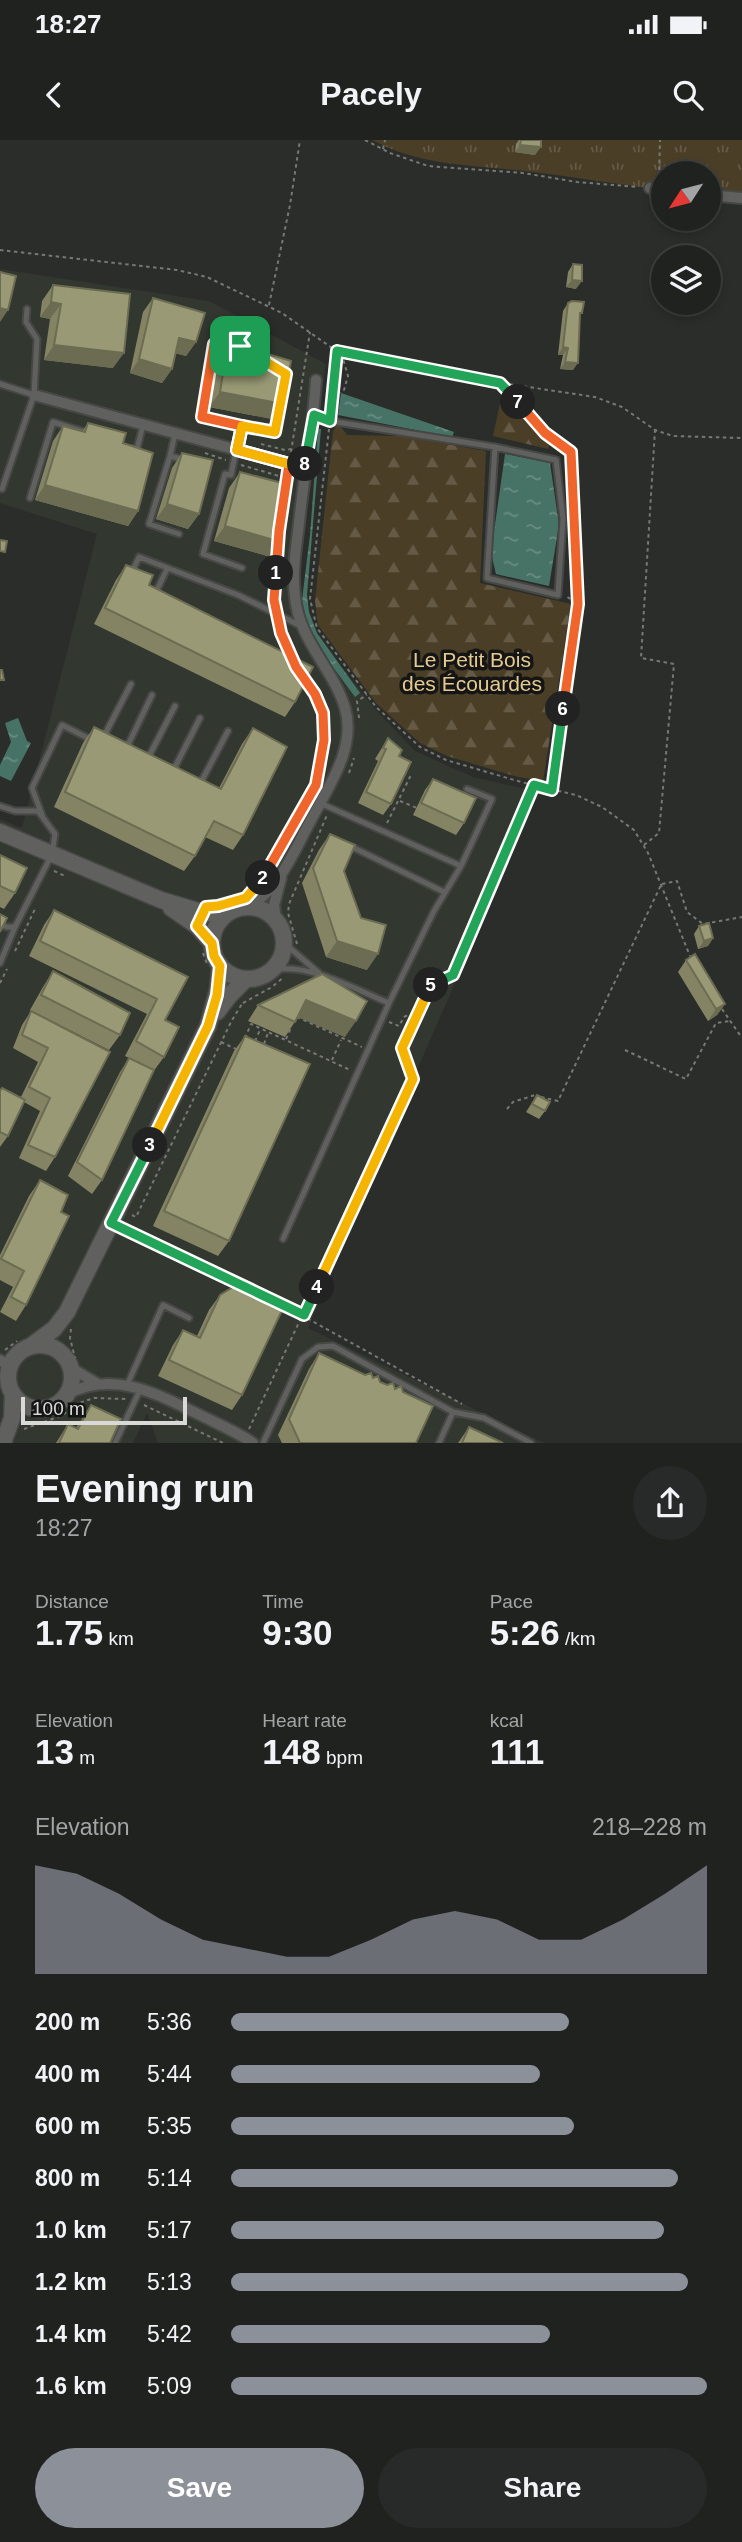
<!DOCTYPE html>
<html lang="en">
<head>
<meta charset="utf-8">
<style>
	body { margin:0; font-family:Helvetica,sans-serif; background:#282a29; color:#f1f3f6; height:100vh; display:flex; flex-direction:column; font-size:26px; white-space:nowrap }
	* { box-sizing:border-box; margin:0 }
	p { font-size:23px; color:#a2a4a5 }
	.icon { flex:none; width:38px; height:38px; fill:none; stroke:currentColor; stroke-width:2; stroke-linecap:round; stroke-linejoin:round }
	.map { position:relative; height:1303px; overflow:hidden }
	.side { display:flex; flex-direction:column; background:#202220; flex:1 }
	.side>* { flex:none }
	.needle { width:46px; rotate:234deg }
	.tools { position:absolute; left:651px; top:21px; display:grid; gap:14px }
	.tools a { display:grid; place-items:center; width:70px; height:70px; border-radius:50%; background:#202220; box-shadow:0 4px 10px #0003,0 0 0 2px #3d3f3e; font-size:35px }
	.scale { position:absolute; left:21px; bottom:18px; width:166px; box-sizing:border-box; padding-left:7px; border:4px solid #d9d9d8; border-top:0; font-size:19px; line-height:24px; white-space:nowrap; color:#d9d9d8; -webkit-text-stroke:5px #141514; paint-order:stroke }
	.pin { position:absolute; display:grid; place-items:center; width:60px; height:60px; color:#fff; margin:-30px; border-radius:14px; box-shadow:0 4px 10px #0006 }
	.km { position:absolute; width:35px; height:35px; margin:-18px; border-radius:50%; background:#222; color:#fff; font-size:19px; line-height:35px; text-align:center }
	.round { display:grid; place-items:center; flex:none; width:74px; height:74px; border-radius:37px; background:#282a29 }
	.headline { display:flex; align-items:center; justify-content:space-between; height:119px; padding:0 35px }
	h1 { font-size:38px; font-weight:800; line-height:52px }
	.stats { display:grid; grid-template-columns:repeat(3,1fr); gap:10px; height:119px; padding:7px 35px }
	.stats div { display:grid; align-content:center }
	.stats b { font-size:35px; font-weight:800 }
	.stats small { font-size:19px; font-weight:400 }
	.stats p { font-size:19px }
	.chart { height:196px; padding:14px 35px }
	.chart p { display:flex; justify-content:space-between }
	.chart svg { width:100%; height:126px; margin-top:7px; fill:#8c9099; opacity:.7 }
	.cta { display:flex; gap:14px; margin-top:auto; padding:14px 35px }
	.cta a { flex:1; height:80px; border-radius:42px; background:#8c9099; color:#fff; font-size:28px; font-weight:800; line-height:80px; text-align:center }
	.cta a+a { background:#282a29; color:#f1f3f6 }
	ul { padding:0 35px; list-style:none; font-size:23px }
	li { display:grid; grid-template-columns:112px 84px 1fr; align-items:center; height:52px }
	li i { height:18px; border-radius:9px; background:#8c9099 }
	.status { display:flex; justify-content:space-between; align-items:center; height:49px; padding:0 35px; background:#202220; direction:ltr }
	.status svg { height:19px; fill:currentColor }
	header { display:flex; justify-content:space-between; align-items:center; height:91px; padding:0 35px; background:#202220; font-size:32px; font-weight:800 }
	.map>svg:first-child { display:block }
</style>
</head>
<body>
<div class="status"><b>18:27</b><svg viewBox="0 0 49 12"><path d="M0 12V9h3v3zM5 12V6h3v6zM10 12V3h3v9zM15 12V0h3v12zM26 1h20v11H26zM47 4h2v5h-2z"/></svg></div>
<header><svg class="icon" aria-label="back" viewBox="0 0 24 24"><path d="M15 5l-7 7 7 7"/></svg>Pacely<svg class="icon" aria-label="search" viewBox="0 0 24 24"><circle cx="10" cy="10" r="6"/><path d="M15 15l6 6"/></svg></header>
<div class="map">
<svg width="742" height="1303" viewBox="0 0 742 1303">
	<defs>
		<pattern id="forest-firs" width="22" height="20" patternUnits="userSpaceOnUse" patternTransform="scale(1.75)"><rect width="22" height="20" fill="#4a3f26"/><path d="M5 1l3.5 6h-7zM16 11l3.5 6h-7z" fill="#645a45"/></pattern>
		<pattern id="park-tufts" width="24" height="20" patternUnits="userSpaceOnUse" patternTransform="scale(1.75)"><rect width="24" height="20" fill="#4a3f26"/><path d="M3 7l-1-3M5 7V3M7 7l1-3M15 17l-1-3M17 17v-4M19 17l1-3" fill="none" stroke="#645a45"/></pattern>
		<pattern id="water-ripples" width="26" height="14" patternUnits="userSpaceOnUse" patternTransform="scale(1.75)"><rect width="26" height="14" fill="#477367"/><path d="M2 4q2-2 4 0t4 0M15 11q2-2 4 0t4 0" fill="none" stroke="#6a8d83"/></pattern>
	</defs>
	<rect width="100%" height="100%" fill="#2b2d2a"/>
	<path fill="#32372f" d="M0 129 209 161 326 224 290 450 295 478 314 493 376 570 415 611 473 637 539 652 413 939 308 1188 544 1303H158L147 1273 133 1303H0V679L22 688 97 394 0 363Z"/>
	<path fill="url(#forest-firs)" d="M503 250 550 304 548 309 493 296Z
		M338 283 347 295 400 296 486 311 480 443 571 464 543 641 518 637 447 616 420 603 376 563 318 485 315 461 333 291Z"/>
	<path fill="url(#park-tufts)" d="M372 0H742V58L709 55V33H663V50C617 44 570 36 524 31 468 24 424 27 372 0Z"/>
	<path fill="url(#water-ripples)" d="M341 253 454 292 452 297 338 275Z
		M318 289H321L307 455 309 472 317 493 360 553 355 557 333 527 307 484 302 460 310 395Z
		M505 314 550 323 559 385 549 446 496 434 491 413Z
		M18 578 27 601 31 603 11 641 0 636V625L11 602 5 583Z"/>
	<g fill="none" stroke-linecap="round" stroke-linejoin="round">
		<g stroke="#474846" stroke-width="9">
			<path id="service" d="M214 204 240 207 286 234 275 292 202 277Z
				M0 244 34 255
				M314 275 330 281 495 307 556 320 563 379 558 455 487 438 495 307
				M241 286 231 335 225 334 203 414 242 428
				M175 294 170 316 186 320
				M134 308 137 309 143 285
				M170 316 149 384 179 394
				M2 349 34 255 37 199 26 182 27 169
				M30 358 53 282 88 293
				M132 432 139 417 238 455 301 486
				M155 454 167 429
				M103 598 131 544
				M126 609 152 555
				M147 620 175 566
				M173 631 200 578
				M200 644 228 591
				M320 663 461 726 492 659 467 649
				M0 666 15 671H38L55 694 52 714 15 787 0 823
				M42 675 32 648 62 585 92 600
				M350 706 444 752
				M0 783 6 787H15
				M284 803 320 834
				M272 830C311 823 354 849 389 863
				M283 1099 389 863 434 771 461 726
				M127 1245 163 1165 189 1178
				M453 1272 484 1278 531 1303
				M115 1303 140 1250
				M263 1303 302 1219 318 1207 333 1206 453 1272 439 1303"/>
		</g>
		<g stroke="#474846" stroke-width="14">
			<path id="minor" d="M650 48 663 50
				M709 55 742 58
				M34 255 304 328
				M248 767C279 750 293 713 310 682 327 649 357 608 345 568 333 528 299 501 295 457 292 432 296 408 299 383 304 335 313 288 316 240
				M276 780 274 765 281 738
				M0 1220 10 1226
				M71 1228 98 1244
				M67 1254C115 1230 157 1254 200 1275 218 1284 237 1292 253 1303"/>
		</g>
		<g stroke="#474846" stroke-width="19">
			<path id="secondary" d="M0 692 161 760 204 773 226 774
				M212 803a36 36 0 1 1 72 0a36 36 0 1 1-72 0Z
				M171 768 197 786 212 803
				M217 872 230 855 246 839
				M8 1237a32 32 0 1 1 64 0a32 32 0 1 1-64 0Z
				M31 1206 54 1189 67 1172 111 1083 208 886 218 849 220 826
				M3 1303 12 1278 13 1254"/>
		</g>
		<path stroke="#777876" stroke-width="2" stroke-dasharray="3.5 3.5" stroke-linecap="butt" d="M365 0 390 13 428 26 523 33 577 42 638 47
			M383 9 385 0
			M659 37 660 0
			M0 110 177 130 207 137 282 173 342 215 348 236 344 250 335 255
			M269 165 290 65 300 0
			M338 211 455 236 595 257 622 267 655 290 673 296 742 298
			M501 243 545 293 571 312 578 464
			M331 273 337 211
			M329 289 310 459 317 488 376 567 420 607 446 620 521 642 576 655 602 667 634 690 648 713 690 816
			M261 304 285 310 292 309
			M291 312 310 192
			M205 313 226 320
			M241 325 286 338
			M286 347 288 335
			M275 465 278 404
			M279 484 292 518
			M359 578 357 561 367 555
			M349 633 354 618
			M552 649 578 464 566 456
			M400 661 417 668
			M387 683 410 637 405 634
			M644 705 659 693 674 524 641 518 655 290
			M54 731 65 736
			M260 742 316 645 324 600 323 573 306 541
			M662 744 677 741 687 772 703 784 742 777
			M297 804 288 773 289 764 327 675
			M15 811 35 769
			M203 813 207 824
			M0 843 7 829
			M243 863 272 847 284 837
			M722 869 742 898
			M297 877 362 907
			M389 882 399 886 404 877 410 874 418 875
			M245 898 251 884 350 930
			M286 899 291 888
			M255 901 260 890
			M221 902 238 910
			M264 904 268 893
			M625 910 686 939 716 883 730 881
			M332 920 341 900
			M541 957 558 961 661 745
			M507 969 513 962 535 955
			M132 1075 136 1077 232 880 242 864
			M125 1090 240 1144
			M283 1165 462 1264
			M71 1189 70 1198 75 1218
			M5 1210 17 1201
			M144 1265 223 1303
			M24 1289 61 1276 79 1263 94 1258 126 1259
			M249 1289 413 939 402 908 432 843 453 835 534 645"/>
		<use href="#service" stroke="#60615f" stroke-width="5"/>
		<use href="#minor" stroke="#60615f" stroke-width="10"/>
		<use href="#secondary" stroke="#60615f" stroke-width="16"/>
	</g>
	<path fill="#848465" d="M519 0H541L535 15 515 12 516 4Z
		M573 124 576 149 566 147 568 132Z
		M53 145 113 228 44 220 50 179 40 177 42 161Z
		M153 158 196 202 186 216 175 213 172 229 162 243 130 233 143 172Z
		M568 163 580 177 573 230 560 229 563 215H558L563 171Z
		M228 202 258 211 283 264 272 279 209 267 217 217Z
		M88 283 123 303 138 371 128 386 35 360 53 301 63 286 82 292Z
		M182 313 199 374 188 389 156 379 172 328Z
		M240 332 281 402 271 417 214 401 229 348Z
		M126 425 149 445 295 562 285 577 94 484 116 440Z
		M94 587 219 648 242 604 253 588 243 695 233 710 205 697 195 716 184 731 54 667 83 603Z
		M388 598 399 616 391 664 383 675 358 663 378 621 375 619Z
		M433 639 464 683 456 695 413 675 425 650Z
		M330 694 344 731 367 830 326 817 302 743 319 710Z
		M0 715 15 753 4 769 0 767Z
		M54 770 188 837 165 880 164 917 153 932 102 1040 92 1054 68 1036 120 932 129 918 125 916 147 874 29 816 44 785Z
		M699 786 713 798 708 806 698 809 694 794Z
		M686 820 725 864 717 875 708 881 678 832Z
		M53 831 120 895 109 910 30 870 43 847Z
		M322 834 345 897 298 877 285 897 248 881 258 865Z
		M31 871 110 912 55 1017 46 1031 19 1018 40 971 24 962 8 996 0 1007V950L21 957 38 922 13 908 22 885Z
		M245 896 229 1101 218 1116 153 1086 234 911Z
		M537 955 545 971 539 979 526 972Z
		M40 1040 61 1072 26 1165 16 1181 0 1172 13 1147 0 1140V1115L29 1056Z
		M220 1155 242 1255 232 1270 158 1236 173 1205 183 1190 197 1196 209 1170Z
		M319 1213 395 1249 416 1303H282L278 1295 309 1229Z
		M91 1265 110 1303H56L68 1284 76 1288Z
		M469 1287 503 1303H458Z"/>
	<path fill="#6b6c52" d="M520 5 541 7 535 15 515 12Z
		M572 140 582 141 576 149 566 147Z
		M51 162 61 164 50 179 40 177Z
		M0 168 8 170 0 182Z
		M179 198 196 202 186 216 170 212Z
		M54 205 124 213 113 228 44 220Z
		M563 207 568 208 563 215H558Z
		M139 219 172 229 162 243 130 233Z
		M565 222 578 223 573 230 560 229Z
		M220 252 283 264 272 279 209 267Z
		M45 345 138 371 128 386 35 360Z
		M167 364 199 374 188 389 156 379Z
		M225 386 281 402 271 417 214 401Z
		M713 798 708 806 698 809 704 801Z
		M337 801 378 814 367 830 326 817Z
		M306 860 356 881 345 897 295 876Z
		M725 864 717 875 708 881 716 869Z"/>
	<path fill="#999a75" stroke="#6b6c52" stroke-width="2" d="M521 0H541V7L520 5Z
		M573 124 582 125V141L572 140Z
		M0 132 16 136 8 170 0 168Z
		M53 145 130 154 124 213 54 205 61 164 51 162Z
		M153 158 205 173 196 202 179 198 172 229 139 219Z
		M572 161 584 162 582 173H580L578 223 565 222 568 208 563 207 568 163Z
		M228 202 257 206 258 211 291 221 283 264 220 252Z
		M88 283 126 293 123 303 153 313 138 371 45 345 63 286 85 292Z
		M182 313 213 320 199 374 167 364Z
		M240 332 286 344 281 402 225 386Z
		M0 400 7 401 5 412 0 411Z
		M126 425 153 435 149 445 313 527 295 562 105 468Z
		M0 530H2L4 540H0Z
		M94 587 221 649 253 588 287 607 243 695 214 681 195 716 65 652Z
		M388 598 402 610 399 616 411 622 391 664 366 652 386 609 383 608Z
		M433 639 476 658 464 683 421 663Z
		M330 694 355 705 344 731 361 778 386 785 378 814 337 801 313 728Z
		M0 715 27 728 15 753 0 746Z
		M54 770 188 837 165 880 179 887 164 917 136 901 157 859 40 801Z
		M0 774 7 778 0 792Z
		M709 783 713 798 704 801 699 786Z
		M695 814 725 864 716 869 686 820Z
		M53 831 130 873 120 895 41 855Z
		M322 834 367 861 356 881 306 860 295 882 258 865Z
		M31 871 110 912 55 1017 28 1005 50 958 29 947 48 908 22 895Z
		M245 896 310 924 229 1101 164 1071Z
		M129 918 154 930 102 1040 77 1022Z
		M2 948 25 960 8 996 0 992V951Z
		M537 955 550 962 545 971 532 964Z
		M40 1040 68 1055 61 1072 69 1076 26 1165 11 1157 24 1131 1 1119Z
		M240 1143 285 1164 242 1255 169 1220 183 1190 200 1198 220 1155Z
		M319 1213 365 1235 371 1233 373 1238 378 1236 380 1242 387 1245 393 1243 395 1249 401 1246 403 1252 433 1266 416 1303H300L289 1279Z
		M91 1265 121 1279 110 1303H59L68 1284 78 1289Z
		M469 1287 503 1303H462Z"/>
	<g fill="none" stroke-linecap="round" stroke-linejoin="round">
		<g stroke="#fff" stroke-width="14">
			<path id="split-1" d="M240 206 214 204 202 277 242 286 237 310 289 324 279 391 276 433"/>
		</g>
		<g stroke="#fff" stroke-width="14">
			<path id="split-2" d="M263 738 316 645 324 600 323 573 315 554 296 527 281 493 274 460 276 433"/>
		</g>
		<g stroke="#fff" stroke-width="14">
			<path id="split-3" d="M150 1005 208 886 217 855 220 826 214 816 212 803 197 786 206 767 218 766 246 758 263 738"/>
		</g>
		<g stroke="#fff" stroke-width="14">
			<path id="split-4" d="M150 1005 111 1083 304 1175 317 1147"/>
		</g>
		<g stroke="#fff" stroke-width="14">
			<path id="split-5" d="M317 1147 413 939 402 908 431 845"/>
		</g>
		<g stroke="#fff" stroke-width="14">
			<path id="split-6" d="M431 845 453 835 534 645 552 650 563 569"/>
		</g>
		<g stroke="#fff" stroke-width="14">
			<path id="split-7" d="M518 262 545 293 571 312 578 464 563 569"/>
		</g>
		<g stroke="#fff" stroke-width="14">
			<path id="split-8" d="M305 324 314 275 330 281 337 211 500 243 518 262"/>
		</g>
		<g stroke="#fff" stroke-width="14">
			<path id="split-9" d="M240 206 286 234 275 292 242 286 237 310 304 328 305 324"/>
		</g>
		<use href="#split-1" stroke="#f0652b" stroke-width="9"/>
		<use href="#split-2" stroke="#f0652b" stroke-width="9"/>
		<use href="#split-3" stroke="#f5b400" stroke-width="9"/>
		<use href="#split-4" stroke="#22a559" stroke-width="9"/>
		<use href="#split-5" stroke="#f5b400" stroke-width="9"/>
		<use href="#split-6" stroke="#22a559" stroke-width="9"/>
		<use href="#split-7" stroke="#f0652b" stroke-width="9"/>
		<use href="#split-8" stroke="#22a559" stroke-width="9"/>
		<use href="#split-9" stroke="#f5b400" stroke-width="9"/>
	</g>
	<g text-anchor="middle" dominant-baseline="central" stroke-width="7" stroke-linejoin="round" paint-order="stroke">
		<g font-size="21" fill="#e4ca8e" stroke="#141514">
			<text x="472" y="519">Le Petit Bois<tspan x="472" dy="24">des Écouardes</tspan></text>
		</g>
	</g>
</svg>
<div class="tools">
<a><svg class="needle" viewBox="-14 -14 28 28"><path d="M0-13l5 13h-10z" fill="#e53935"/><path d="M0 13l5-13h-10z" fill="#a2a4a5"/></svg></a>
<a><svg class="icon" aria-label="layers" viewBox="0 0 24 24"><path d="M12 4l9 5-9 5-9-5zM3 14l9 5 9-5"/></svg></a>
</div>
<div class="scale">100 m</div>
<div class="pin" style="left:240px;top:206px;background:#1e9e55"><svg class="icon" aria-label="arrive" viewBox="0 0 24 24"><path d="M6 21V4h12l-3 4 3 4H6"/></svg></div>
<b class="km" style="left:276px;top:433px">1</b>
<b class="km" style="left:263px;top:738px">2</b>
<b class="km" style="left:150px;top:1005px">3</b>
<b class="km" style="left:317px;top:1147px">4</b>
<b class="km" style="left:431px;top:845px">5</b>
<b class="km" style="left:563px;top:569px">6</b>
<b class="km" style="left:518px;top:262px">7</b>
<b class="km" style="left:305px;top:324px">8</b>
</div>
<section class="side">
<div class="headline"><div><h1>Evening run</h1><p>18:27</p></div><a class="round"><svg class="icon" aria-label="share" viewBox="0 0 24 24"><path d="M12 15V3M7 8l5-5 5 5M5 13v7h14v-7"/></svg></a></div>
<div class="stats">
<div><p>Distance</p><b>1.75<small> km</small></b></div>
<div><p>Time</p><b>9:30</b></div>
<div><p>Pace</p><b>5:26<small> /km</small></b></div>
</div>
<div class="stats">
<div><p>Elevation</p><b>13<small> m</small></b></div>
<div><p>Heart rate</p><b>148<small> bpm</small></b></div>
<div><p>kcal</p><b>111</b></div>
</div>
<div class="chart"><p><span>Elevation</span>218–228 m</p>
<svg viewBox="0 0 160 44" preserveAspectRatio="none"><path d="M0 44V6L10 9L20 16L30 25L40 32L50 35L60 38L70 38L80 32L90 25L100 22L110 25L120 32L130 32L140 25L150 16L160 6V44z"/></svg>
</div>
<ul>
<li><b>200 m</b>5:36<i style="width:71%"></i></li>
<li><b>400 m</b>5:44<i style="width:65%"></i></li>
<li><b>600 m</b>5:35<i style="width:72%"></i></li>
<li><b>800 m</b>5:14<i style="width:94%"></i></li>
<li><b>1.0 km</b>5:17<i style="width:91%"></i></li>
<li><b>1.2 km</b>5:13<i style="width:96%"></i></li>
<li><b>1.4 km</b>5:42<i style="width:67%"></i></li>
<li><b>1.6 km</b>5:09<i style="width:100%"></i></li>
</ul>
<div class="cta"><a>Save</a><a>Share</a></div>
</section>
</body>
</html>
